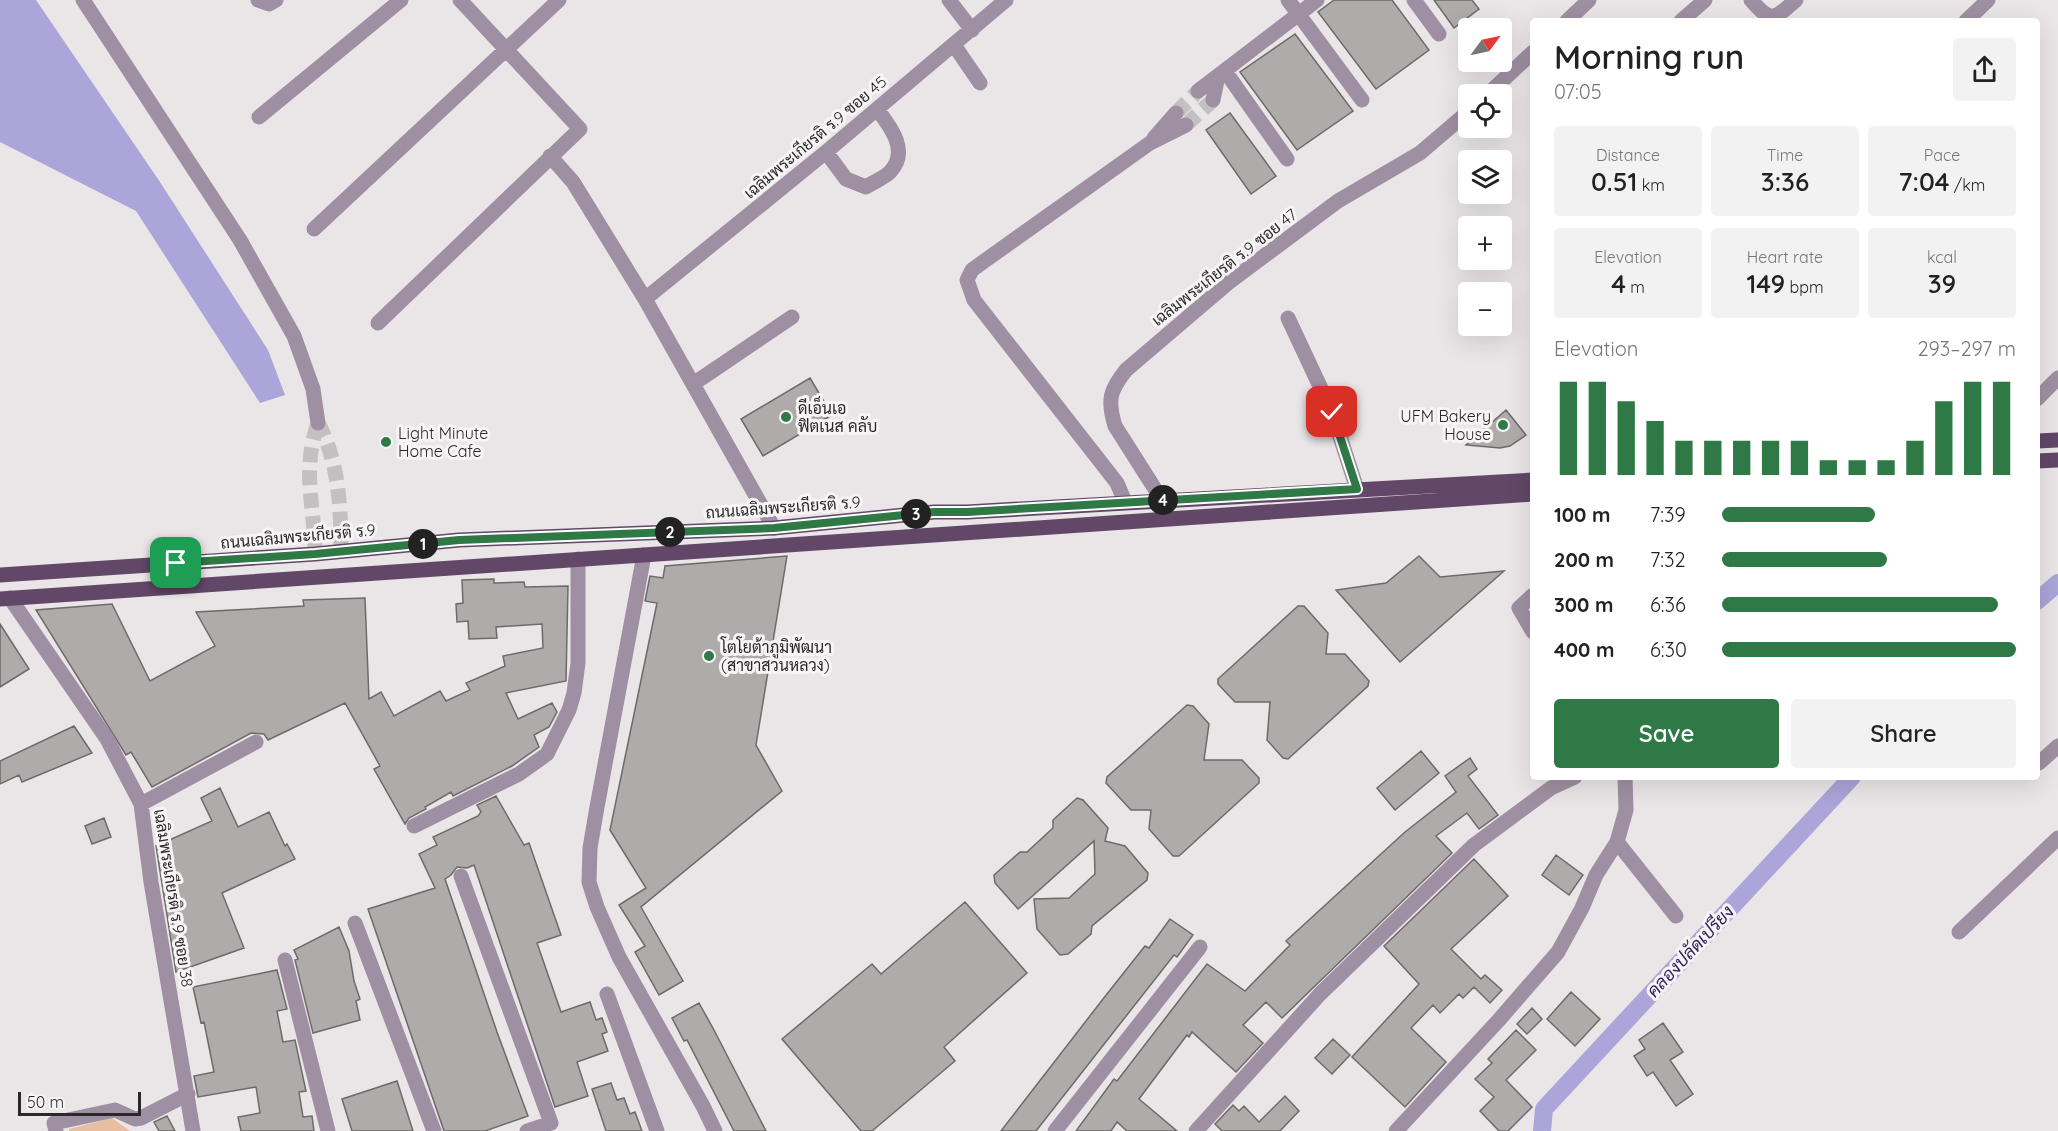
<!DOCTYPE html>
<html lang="en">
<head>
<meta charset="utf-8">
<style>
	body { margin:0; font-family:Quicksand,Sarabun,sans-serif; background:#f2f2f2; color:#222; height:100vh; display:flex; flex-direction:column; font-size:22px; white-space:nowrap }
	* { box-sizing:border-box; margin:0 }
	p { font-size:20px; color:#767676 }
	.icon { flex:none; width:33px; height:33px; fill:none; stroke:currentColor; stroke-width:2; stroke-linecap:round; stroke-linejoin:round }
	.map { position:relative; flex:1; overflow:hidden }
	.panel { position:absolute; left:1530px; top:18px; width:510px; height:762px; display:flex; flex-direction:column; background:#fff; border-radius:6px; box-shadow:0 6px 24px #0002 }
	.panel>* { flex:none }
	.needle { width:39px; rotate:57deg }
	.controls { position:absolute; left:1458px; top:18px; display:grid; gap:12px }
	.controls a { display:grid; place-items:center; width:54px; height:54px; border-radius:6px; background:#fff; box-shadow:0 6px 24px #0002; font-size:30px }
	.scale { position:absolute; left:18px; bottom:15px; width:123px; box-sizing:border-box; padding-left:6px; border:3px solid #2a2929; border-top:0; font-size:16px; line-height:21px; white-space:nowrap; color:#2a2929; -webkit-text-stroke:4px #f7f4f5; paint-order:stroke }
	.pin { position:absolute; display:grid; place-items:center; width:51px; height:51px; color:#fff; margin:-26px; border-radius:12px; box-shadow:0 3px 9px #0006 }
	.km { position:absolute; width:30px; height:30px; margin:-15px; border-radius:50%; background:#222; color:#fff; font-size:16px; line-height:30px; text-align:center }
	.round { display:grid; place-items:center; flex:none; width:63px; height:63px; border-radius:6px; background:#f2f2f2 }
	.headline { display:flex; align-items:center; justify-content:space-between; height:102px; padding:0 24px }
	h1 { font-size:33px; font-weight:600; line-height:45px }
	.figures { display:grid; grid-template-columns:repeat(3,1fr); gap:9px; height:102px; padding:6px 24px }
	.figures div { display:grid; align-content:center; border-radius:6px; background:#f2f2f2; text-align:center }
	.figures b { font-size:26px; font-weight:600 }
	.figures small { font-size:16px; font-weight:400 }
	.figures p { font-size:16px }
	.chart { height:168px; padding:12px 24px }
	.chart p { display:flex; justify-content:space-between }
	.chart svg { width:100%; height:108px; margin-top:6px; stroke:#2f7947; stroke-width:6 }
	.button { display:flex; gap:12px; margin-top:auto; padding:12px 24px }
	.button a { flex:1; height:69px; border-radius:6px; background:#2f7947; color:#fff; font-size:24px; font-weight:600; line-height:69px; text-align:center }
	.button a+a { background:#f2f2f2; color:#222 }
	ul { padding:0 24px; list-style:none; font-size:20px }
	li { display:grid; grid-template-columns:96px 72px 1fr; align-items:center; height:45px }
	li i { height:15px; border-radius:8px; background:#2f7947 }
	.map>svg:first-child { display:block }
</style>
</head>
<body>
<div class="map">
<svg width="2058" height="1131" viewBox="0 0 2058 1131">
	<rect width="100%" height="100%" fill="#eae6e8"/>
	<path fill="#e8bea1" d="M112 1118 130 1131H69V1129Z"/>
	<path fill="#aba5d9" d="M0 0H36L160 182 268 350 285 395 260 403 136 211 0 142Z"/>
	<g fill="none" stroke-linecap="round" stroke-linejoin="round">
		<path stroke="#aba5d9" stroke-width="18" d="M2037 601 2058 583
			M1542 1131 1544 1109 1852 777"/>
	</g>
	<path fill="#afabab" stroke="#6e6a6a" stroke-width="1.5" d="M1334 0H1392L1429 50 1376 89 1318 12Z
		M1434 0H1472L1479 9 1454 28Z
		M1295 34 1353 111 1297 150 1240 72Z
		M1230 113 1276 176 1251 194 1206 130Z
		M810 378 832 415 763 456 741 419Z
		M1506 410 1526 435 1510 446 1500 448 1466 445Z
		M787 556 756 745 782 791 641 907 683 981 659 995 635 952 645 946 619 905 646 888 610 830 657 603 645 601 650 576 663 578 665 566Z
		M1419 556 1440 577 1504 571 1400 662 1336 590 1386 583Z
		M494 579V583L524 582 525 587 568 586 566 681 506 693 518 719 552 703 557 712 549 727 534 735 539 747 512 766 453 796 451 792 425 807 426 809 409 818 405 824 374 769 380 766 345 703 268 740 264 734 251 733 152 787 131 752 126 755 36 610 112 604 150 681 215 646 196 612 304 606 303 600 365 598 369 699 381 692 394 716 440 691 446 701 470 690 466 683 505 666 503 656 543 648 542 624 496 627 497 638 469 639 468 621 457 622 456 604 463 603 462 580Z
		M1298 606H1304L1328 633 1326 654H1345L1369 681 1368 686 1288 759 1283 758 1267 740 1270 702H1235L1218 684V679Z
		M0 624 29 669 0 687Z
		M1187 705 1193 706 1209 724 1204 760H1242L1259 778V783L1179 856H1173L1149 829 1151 810H1131L1106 783 1107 777Z
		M74 726 92 753 22 782 19 775 0 784V761Z
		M1421 751 1439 773 1395 810 1377 788Z
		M1470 758 1477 769 1468 776 1498 815 1479 829 1467 813 1436 836 1452 853 1282 1018 1266 1002 1243 1025 1263 1043 1236 1072 1192 1032 1189 1037 1187 1035 1139 1099 1177 1131H1127L1117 1122 1111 1131H1076L1114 1079 1117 1081 1207 964 1245 991 1290 945 1286 941 1405 832 1456 792 1445 776Z
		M220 788 238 827 269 812 285 846 287 844 295 859 222 893 244 948 176 972 156 846 212 821 201 798Z
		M496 796 524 845 529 843 561 935 537 943 561 1012 590 1002 596 1020 602 1018 607 1032 602 1034 608 1051 577 1062 588 1096 555 1107 474 865 467 868 457 867 451 875 445 879 497 1032 528 1116 485 1131H444L368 909 435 888 419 854 437 845 433 837 478 816 481 812 477 805Z
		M1077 798 1083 800 1108 828 1105 841 1125 846 1148 873 1147 880 1092 926 1091 934 1068 954 1060 955 1037 929 1034 899 1069 898 1095 874 1094 841 1018 909 995 883 994 875 1020 852H1027L1053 828V820Z
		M104 818 111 837 92 844 85 826Z
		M1556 855 1583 875 1569 895 1542 875Z
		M1474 859 1508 896 1451 949 1481 979 1485 975 1502 990 1490 1003 1474 987 1463 998 1459 994 1440 1013 1433 1005 1411 1028 1446 1062 1405 1107 1352 1057 1419 984 1384 946Z
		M965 902 1027 973 944 1047 955 1061 872 1131H861L782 1039 872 964 881 974Z
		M1170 919 1193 935 1177 957 1174 955 1036 1131H1001L1103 999 1145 946 1149 948Z
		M339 927 349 951 354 981 360 999 356 1001 360 1020 313 1033 295 960 298 959 294 950Z
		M277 970 287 1009 277 1011 283 1042 295 1040 306 1091 299 1092 303 1117 312 1116 314 1131H241L238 1117 260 1113 256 1087 198 1097 194 1076 214 1072 204 1022 201 1023 193 987Z
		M1571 992 1600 1019 1575 1046 1547 1019Z
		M699 1003 714 1030 766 1131H734L687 1040 684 1041 672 1018Z
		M1532 1008 1542 1019 1527 1034 1517 1024Z
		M1663 1023 1683 1052 1670 1060 1693 1094 1676 1106 1653 1072 1647 1076 1634 1056 1645 1049 1639 1040Z
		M1516 1030 1536 1050 1506 1080 1532 1107 1508 1131H1499L1480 1111 1494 1097 1475 1079 1492 1063 1488 1059Z
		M1333 1039 1350 1055 1332 1074 1315 1058Z
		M397 1081 413 1131H352L342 1099Z
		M611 1083 617 1100 624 1098 630 1114 635 1112 642 1131H606L592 1089Z
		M1285 1096 1299 1111 1280 1131H1222L1215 1124 1233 1105 1239 1111 1244 1106 1259 1122Z
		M167 1116 175 1131H159L154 1122Z"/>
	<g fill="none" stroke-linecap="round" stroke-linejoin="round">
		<path stroke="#c4c0c2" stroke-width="15" stroke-dasharray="15 8" stroke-linecap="butt" d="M1176 113 1198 91
			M1186 125 1213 100
			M318 423C339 461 341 509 341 551
			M315 554C315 506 301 472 318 423"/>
		<path stroke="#9f8fa2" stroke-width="15" d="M83 0 240 240 294 336 313 389 318 423
			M258 0 269 4 276 0
			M949 0 972 30
			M1288 0 1362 100
			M1414 0 1439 34
			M1751 0C1772 24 1774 19 1796 0
			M1567 21 1589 0
			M1681 21 1705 0
			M1966 21 1988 0
			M954 45 980 83
			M1225 71 1287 159
			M1198 91 1317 0
			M1488 94 1533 52
			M1213 100 1218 76
			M259 117 401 0
			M1154 138 1176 113
			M826 152 846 179 866 187C873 182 884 178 890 172 910 151 890 126 877 109
			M550 156 573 182 645 299 774 528
			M314 229 559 0
			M645 299 826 152 1006 0
			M1288 318 1332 412 1357 489
			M378 323 580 129 460 0
			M693 384 792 317
			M2037 399 2058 378
			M1162 500 1115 426C1107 400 1110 390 1126 370L1228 283 1338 201 1420 153 1468 112
			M1125 502 1117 483 974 300 967 280 972 270 983 262 1150 143 1186 125
			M644 555 597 807 590 848 589 882 597 907 619 957 703 1106 715 1131
			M1533 595 1519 608 1533 632
			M10 598 107 739 141 804 151 882 193 1131
			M2039 763 2058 746
			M141 804 256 742
			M414 826 519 774 547 754 569 710 574 693 578 663V559
			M1617 842 1676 916
			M461 876 551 1123 527 1131
			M355 923 434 1131
			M1959 932 2058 838
			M285 960 328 1131
			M607 994 657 1131
			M56 1131 54 1123 115 1110 135 1119 141 1118 188 1094
			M1055 1131 1200 947
			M1196 1131 1320 994 1474 845 1551 788 1575 777
			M1396 1131 1498 1021 1558 952 1582 908 1596 875 1617 842 1626 810 1625 777"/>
		<path stroke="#624768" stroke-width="15" d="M2037 441 2058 440
			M2037 461 2058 460
			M0 575 315 554 459 540 774 528 934 512H967L1533 480
			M0 599 1533 494"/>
	</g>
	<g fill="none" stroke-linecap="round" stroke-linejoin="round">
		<g stroke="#fff" stroke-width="12">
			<path id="route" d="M176 563 315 554 459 540 774 528 934 512H967L1357 489 1332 412"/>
		</g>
		<use href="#route" stroke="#2f7947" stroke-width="8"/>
	</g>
	<g fill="#2f7947" stroke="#f7f4f5" stroke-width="2">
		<circle cx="786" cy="417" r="6"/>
		<circle cx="1503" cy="425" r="6"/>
		<circle cx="386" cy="442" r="6"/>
		<circle cx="709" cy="656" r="6"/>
	</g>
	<g text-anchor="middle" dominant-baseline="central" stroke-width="6" stroke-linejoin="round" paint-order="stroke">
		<g font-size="16" fill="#2a2929" stroke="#f7f4f5">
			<text transform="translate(815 137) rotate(-40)">เฉลิมพระเกียรติ ร.9 ซอย 45</text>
			<text transform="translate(1224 267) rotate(-38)">เฉลิมพระเกียรติ ร.9 ซอย 47</text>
			<text transform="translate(783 507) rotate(-4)">ถนนเฉลิมพระเกียรติ ร.9</text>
			<text transform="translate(298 536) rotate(-5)">ถนนเฉลิมพระเกียรติ ร.9</text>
			<text transform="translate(174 898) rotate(81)">เฉลิมพระเกียรติ ร.9 ซอย 38</text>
		</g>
		<g font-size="16" fill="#2a2929" stroke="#f7f4f5" text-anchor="start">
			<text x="798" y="408">ดีเอ็นเอ<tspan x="798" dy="18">ฟิตเนส คลับ</tspan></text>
			<text x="1491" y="416" text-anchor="end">UFM Bakery<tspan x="1491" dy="18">House</tspan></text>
			<text x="398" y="433">Light Minute<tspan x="398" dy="18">Home Cafe</tspan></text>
			<text x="721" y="647">โตโยต้าภูมิพัฒนา<tspan x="721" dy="18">(สาขาสวนหลวง)</tspan></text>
		</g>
		<g font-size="18" font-style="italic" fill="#312360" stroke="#f7f4f5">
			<text transform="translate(1690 951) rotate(-47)">คลองปลัดเปรียง</text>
		</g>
	</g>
</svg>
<div class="controls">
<a><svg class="needle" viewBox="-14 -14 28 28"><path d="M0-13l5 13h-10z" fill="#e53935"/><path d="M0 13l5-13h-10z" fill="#767676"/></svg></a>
<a><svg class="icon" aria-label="locate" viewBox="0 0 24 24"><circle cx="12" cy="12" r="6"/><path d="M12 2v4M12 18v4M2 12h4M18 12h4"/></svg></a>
<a><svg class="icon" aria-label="layers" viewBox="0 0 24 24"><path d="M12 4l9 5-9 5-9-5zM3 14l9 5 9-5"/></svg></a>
<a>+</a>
<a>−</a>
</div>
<div class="scale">50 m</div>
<div class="pin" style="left:176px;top:563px;background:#1e9e55"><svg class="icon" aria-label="arrive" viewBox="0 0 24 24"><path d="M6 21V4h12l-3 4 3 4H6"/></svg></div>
<div class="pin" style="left:1332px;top:412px;background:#d93025"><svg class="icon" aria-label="check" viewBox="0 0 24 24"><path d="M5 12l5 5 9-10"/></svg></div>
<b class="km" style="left:423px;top:544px">1</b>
<b class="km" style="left:670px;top:532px">2</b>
<b class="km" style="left:916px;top:514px">3</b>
<b class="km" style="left:1163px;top:500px">4</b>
<section class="panel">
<div class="headline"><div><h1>Morning run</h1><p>07:05</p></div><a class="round"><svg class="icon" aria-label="share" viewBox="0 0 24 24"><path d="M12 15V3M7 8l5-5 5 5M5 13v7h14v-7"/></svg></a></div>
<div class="figures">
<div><p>Distance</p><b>0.51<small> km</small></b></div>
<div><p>Time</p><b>3:36</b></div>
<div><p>Pace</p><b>7:04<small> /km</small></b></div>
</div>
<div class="figures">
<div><p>Elevation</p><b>4<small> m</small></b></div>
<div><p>Heart rate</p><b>149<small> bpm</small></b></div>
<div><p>kcal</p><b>39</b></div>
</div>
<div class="chart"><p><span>Elevation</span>293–297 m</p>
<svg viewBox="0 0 160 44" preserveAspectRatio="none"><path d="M5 44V6M15 44V6M25 44V14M35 44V22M45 44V30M55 44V30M65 44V30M75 44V30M85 44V30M95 44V38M105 44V38M115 44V38M125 44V30M135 44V14M145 44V6M155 44V6"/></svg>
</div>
<ul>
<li><b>100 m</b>7:39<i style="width:52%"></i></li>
<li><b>200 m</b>7:32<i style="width:56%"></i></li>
<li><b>300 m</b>6:36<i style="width:94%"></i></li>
<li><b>400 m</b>6:30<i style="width:100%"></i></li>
</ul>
<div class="button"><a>Save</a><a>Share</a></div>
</section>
</div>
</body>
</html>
